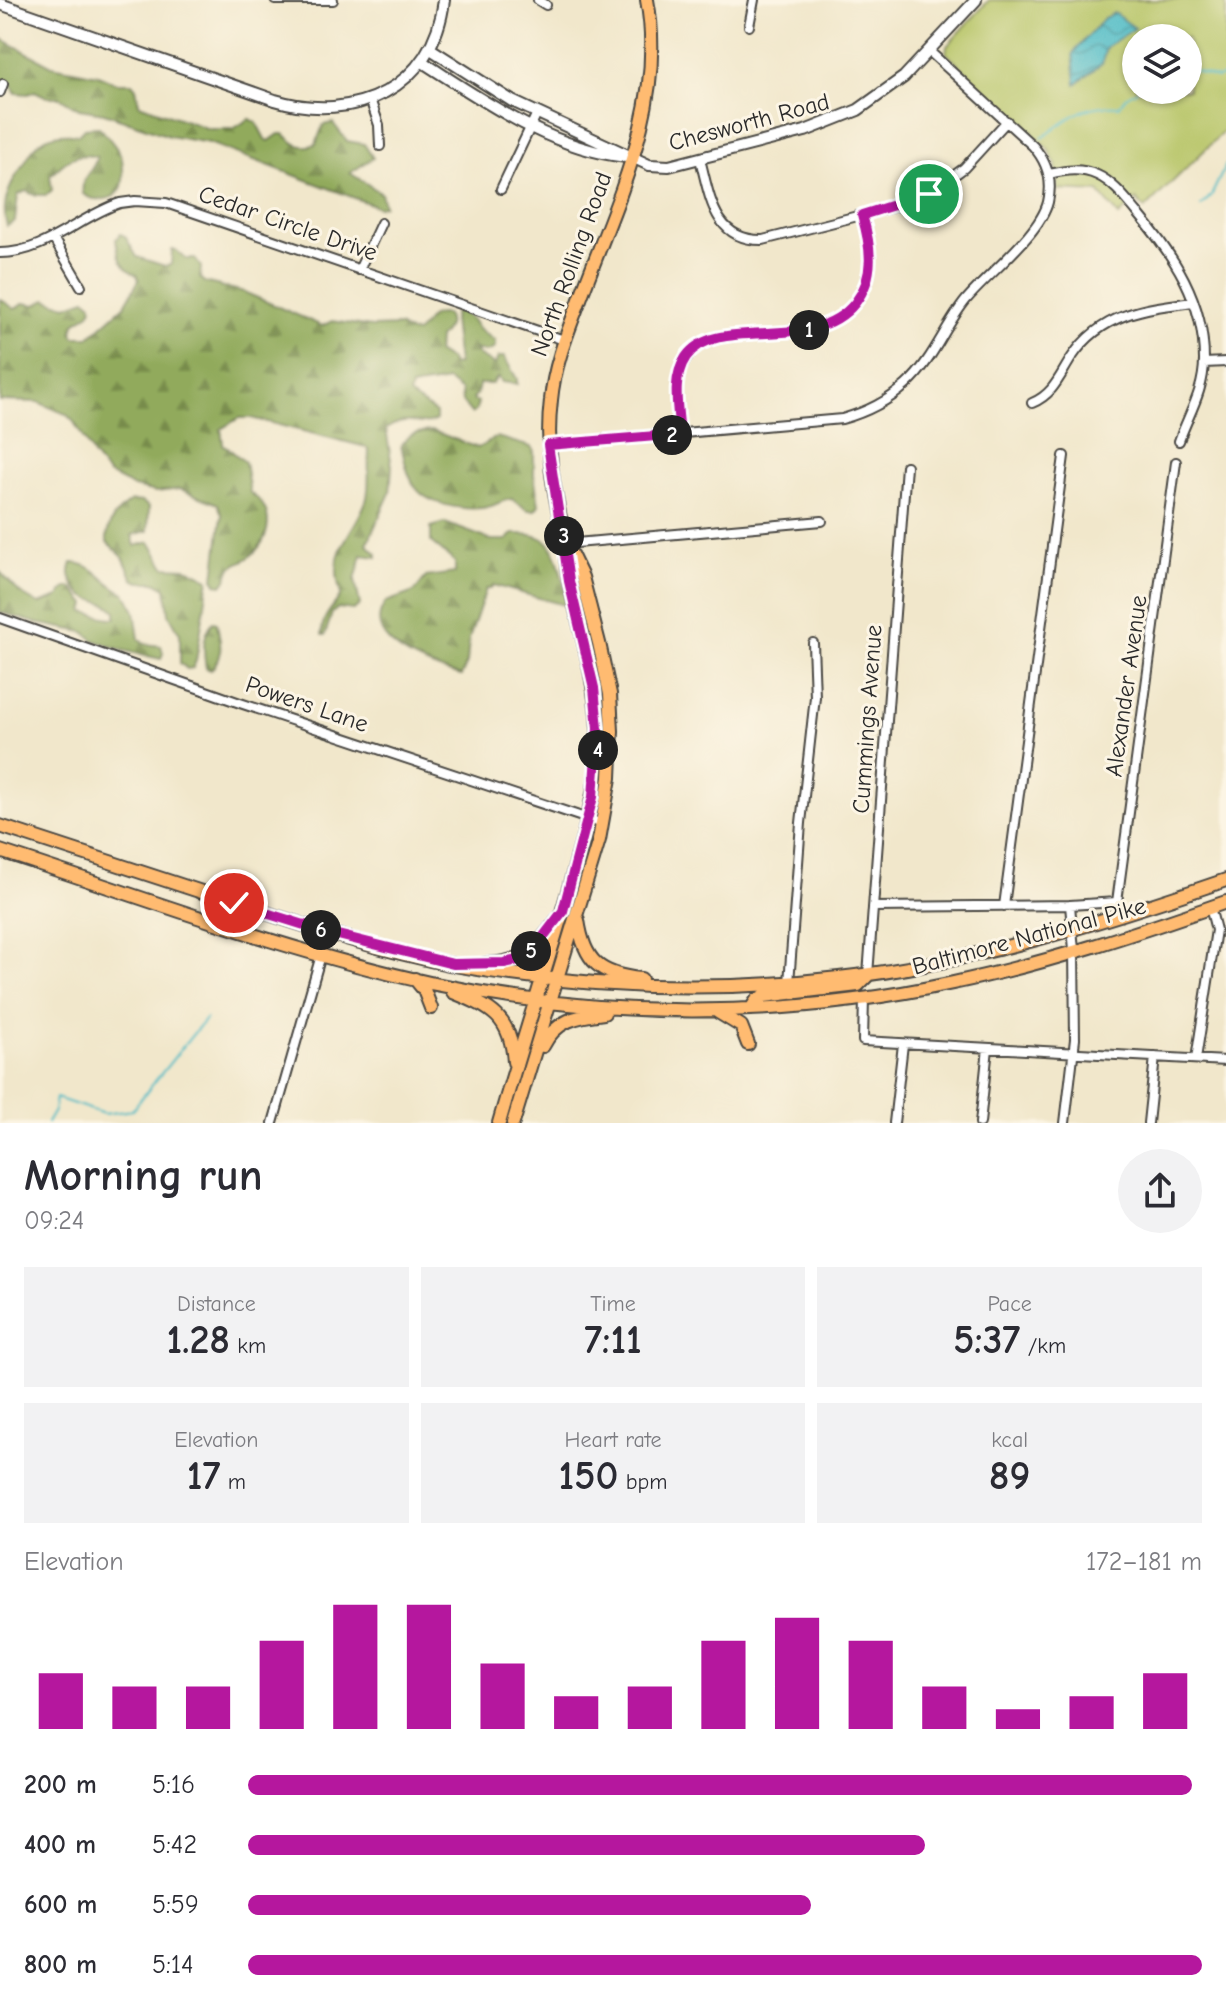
<!DOCTYPE html>
<html lang="en">
<head>
<meta charset="utf-8">
<style>
	body { margin:0; font-family:"Comic Neue",sans-serif; background:#f2f2f3; color:#2b2b33; height:100vh; display:flex; flex-direction:column; font-size:30px; white-space:nowrap }
	* { box-sizing:border-box; margin:0 }
	p { font-size:26px; color:#7c7c81 }
	.icon { flex:none; width:44px; height:44px; fill:none; stroke:currentColor; stroke-width:2; stroke-linecap:round; stroke-linejoin:round }
	.map { position:relative; height:1123px; overflow:hidden }
	.sheet { display:flex; flex-direction:column; background:#fff; flex:1 }
	.sheet>* { flex:none }
	.buttons { position:absolute; left:1122px; top:24px; display:grid; gap:16px }
	.buttons a { display:grid; place-items:center; width:80px; height:80px; border-radius:50%; background:#fff; box-shadow:0 2px 6px #0004; font-size:40px }
	.pin { position:absolute; display:grid; place-items:center; width:68px; height:68px; color:#fff; margin:-34px; border:4px solid #fff; border-radius:50%; box-shadow:0 2px 8px #0007 }
	.km { position:absolute; width:40px; height:40px; margin:-20px; border-radius:50%; background:#222; color:#fff; font-size:22px; line-height:40px; text-align:center }
	.round { display:grid; place-items:center; flex:none; width:84px; height:84px; border-radius:42px; background:#f2f2f3 }
	.headline { display:flex; align-items:center; justify-content:space-between; height:136px; padding:0 24px }
	h1 { font-size:44px; font-weight:800; line-height:60px }
	.stats { display:grid; grid-template-columns:repeat(3,1fr); gap:12px; height:136px; padding:8px 24px }
	.stats div { display:grid; align-content:center; border-radius:0px; background:#f2f2f3; text-align:center }
	.stats b { font-size:40px; font-weight:800 }
	.stats small { font-size:22px; font-weight:400 }
	.stats p { font-size:22px }
	.chart { height:224px; padding:16px 24px }
	.chart p { display:flex; justify-content:space-between }
	.chart svg { width:100%; height:144px; margin-top:8px; stroke:#b5179e; stroke-width:6 }
	ul { padding:0 24px; list-style:none; font-size:26px }
	li { display:grid; grid-template-columns:128px 96px 1fr; align-items:center; height:60px }
	li i { height:20px; border-radius:10px; background:#b5179e }
	.map>svg:first-child { display:block }
</style>
</head>
<body>
<div class="map">
<svg width="1226" height="1123" viewBox="0 0 1226 1123">
	<defs>
		<pattern id="forest-firs" width="22" height="20" patternUnits="userSpaceOnUse" patternTransform="scale(2)"><rect width="22" height="20" fill="#91aa5c"/><path d="M5 1l3.5 6h-7zM16 11l3.5 6h-7z" fill="#778b4c"/></pattern>
		<pattern id="water-waves" width="16" height="10" patternUnits="userSpaceOnUse" patternTransform="scale(2)"><rect width="16" height="10" fill="#4dbbc6"/><path d="M0 5q4-4 8 0t8 0" fill="none" stroke="#4098a1"/></pattern>
	</defs>
	<rect width="100%" height="100%" fill="#fcf5e5"/>
	<filter id="ink" filterUnits="userSpaceOnUse"><feTurbulence type="fractalNoise" baseFrequency=".0125" numOctaves="2"/><feDisplacementMap in="SourceGraphic" scale="16" xChannelSelector="R" yChannelSelector="G"/><feConvolveMatrix kernelMatrix="1 2 1 2 8 2 1 2 1" color-interpolation-filters="sRGB"/></filter>
	<filter id="wash" filterUnits="userSpaceOnUse"><feTurbulence type="fractalNoise" baseFrequency=".006" numOctaves="4" result="noise"/><feDisplacementMap in="SourceGraphic" scale="32" xChannelSelector="R" yChannelSelector="G"/><feGaussianBlur stdDeviation="1.8" result="paint"/><feColorMatrix in="noise" values="0 0 0 0 0 0 0 0 0 0 0 0 0 0 0 0 0 1.4 0 .05"/><feComposite in="paint" operator="in"/></filter>
	<g filter="url(#wash)">
		<rect width="100%" height="100%" fill="#f1e7cb"/>
		<path fill="url(#forest-firs)" stroke="#5e6a44" stroke-width="2" d="M0 38 52 66 98 75 116 83H132L136 88 139 104 209 129H233L249 119 256 122 265 139 269 141 279 134H284C294 144 302 150 316 144L323 125 333 123 347 141 364 144 373 158 350 173 381 193 384 205 378 207 368 203 209 143 169 136 104 113 79 109 59 97H47L35 91 28 94 16 93 11 85 0 81Z
			M99 127C107 136 119 148 122 159 123 165 124 180 122 186 117 202 93 202 83 194 80 176 94 172 97 157 75 151 65 161 50 176L52 190 46 195H34L26 191 18 195 15 221 7 226C0 205 10 184 22 167 29 156 33 145 46 138 57 133 67 133 78 135L84 128Z
			M120 234 125 236 137 257 165 266 171 265 172 250H176L186 259H195L201 267 200 278 204 282 244 292 322 326 332 321 372 327 399 326 406 331 416 333C430 323 424 313 446 314 453 328 443 330 438 340 437 344 438 348 437 352L451 361 452 365 458 364 453 320 454 313 460 311 472 320 478 329 495 341V347C488 354 484 352 475 349L478 355 495 365 498 357H504L517 379V384L502 382 498 377 492 384H479L477 394 473 398 474 401 478 402 476 411 472 414 462 402 461 391 448 381 411 387 409 395 436 413V420C423 430 409 413 386 429L392 466 390 493 367 544 377 554V557L362 555 355 580 360 605 353 610 338 608 332 613 325 635H322C321 617 332 609 341 595 327 547 352 539 366 501 370 491 368 464 369 451L366 447 251 418H239L221 429 223 444 245 462 250 493C277 510 271 540 248 558 242 562 236 563 231 568 227 575 228 579 222 585L216 584 214 578 222 515 218 504 180 489 156 492 134 487 108 474 93 455 74 422 66 414 38 402 0 401V299L15 309 24 303 36 305 46 299 66 306 86 299 92 304C92 315 83 317 75 323L72 333 75 337H89L125 305 139 280 137 275C121 268 118 255 116 239Z
			M433 431 478 448 497 437 531 447 534 451V475L539 505 535 510H528L512 499C501 500 494 507 482 508 463 510 428 505 416 488 407 476 405 460 401 446 409 433 418 432 433 431Z
			M131 501 142 502 149 507 148 531 132 535 135 546 150 542 165 567 187 568 209 579 196 661 193 668 187 669 180 663V634L169 614 166 588 155 582H139L133 579 123 557 107 542C106 523 117 511 131 501Z
			M445 523 491 540H507L513 534C547 533 554 542 561 573 564 584 567 594 564 605L493 585 490 589H486L469 639 467 663 461 676C433 668 356 643 386 602L414 592 426 577 455 573V562L431 542V527Z
			M72 563C96 563 105 586 125 593L135 611 139 639 145 644 161 646 163 653 161 659 122 650 94 640 84 632 36 623 0 612V572L20 593 39 604 59 597 64 589 71 587 86 604 84 612C96 614 105 619 116 618V611C102 596 84 606 73 583 69 575 69 571 72 563Z
			M213 622 217 623C220 642 225 653 211 670L206 668C203 652 202 635 213 622Z"/>
		<path fill="#b7c567" stroke="#717849" stroke-width="2" fill-rule="evenodd" d="M989 0H1226V129L1145 209 1136 199 1119 216 1099 192 1058 190 1056 165 1048 149 946 53 947 46ZM1136 38H1188V90H1136Z"/>
		<path fill="url(#water-waves)" stroke="#3c7378" stroke-width="2" d="M1114 13 1135 28 1106 47 1102 63 1076 84 1073 53 1104 18Z"/>
		<g fill="none" stroke-linecap="round" stroke-linejoin="round">
			<path stroke="#4dbbc6" stroke-width="2" d="M1188 72 1192 70 1217 78 1226 75
				M1042 138C1071 118 1082 103 1119 106L1126 97 1137 90
				M1201 206 1211 196 1226 165
				M47 1123 54 1111 56 1098 104 1114 132 1110 206 1018"/>
		</g>
	</g>
	<g filter="url(#ink)">
		<g fill="none" stroke-linecap="round" stroke-linejoin="round">
			<g stroke="#494743" stroke-width="12">
				<path id="minor" d="M275 0H333
					M538 0 546 5
					M749 26 754 0
					M0 92 3 84
					M370 99 379 125 380 146
					M700 159C710 197 714 241 763 240L901 205 929 194 964 168 1007 121
					M1049 174C1066 170 1081 168 1097 175 1113 182 1126 199 1137 212 1174 256 1204 300 1204 360 1204 391 1189 413 1179 441
					M501 189 537 113
					M53 238 81 286
					M0 253C46 253 78 217 120 203L135 201 166 203 564 340
					M359 270 381 223
					M1204 363 1226 362
					M1032 403C1054 394 1060 375 1072 357 1101 313 1145 308 1193 302
					M680 434C678 409 671 379 687 357 718 312 813 356 855 303 876 276 871 245 862 215
					M548 445 842 419C867 412 887 402 906 385 933 361 944 327 966 300 988 274 1040 234 1048 202 1053 181 1047 162 1033 146L929 51
					M565 544 822 521
					M0 618 240 703 603 824
					M1004 906 1064 456
					M873 907 1070 905 1117 902
					M1126 912 1117 902 1176 462
					M868 975 906 466
					M789 983 801 823 815 697 813 643
					M864 999 863 1041 1226 1061
					M1196 1059 1216 930 1210 907
					M273 1123 321 955
					M894 1123 903 1044
					M980 1123 988 1048
					M1065 1123 1075 1039 1074 950 1070 905
					M1148 1123 1155 1057"/>
			</g>
			<g stroke="#494743" stroke-width="14">
				<path id="tertiary" d="M0 4 275 100C354 124 434 88 444 0
					M429 48 512 101 649 165 669 166 805 131 858 110 904 77 976 0
					M421 61C484 101 550 149 626 157"/>
			</g>
			<g stroke="#494743" stroke-width="16">
				<path id="primary" d="M0 826C70 849 141 872 211 895 291 921 372 949 454 965 582 988 711 993 839 978 971 963 1101 923 1226 880
					M0 851C142 897 284 951 430 983 602 1019 781 1020 953 983 1045 964 1137 933 1226 902
					M578 920C584 962 600 975 641 979
					M485 964C523 963 535 950 557 920
					M415 979 424 990 431 1008
					M453 992C492 1008 511 1017 514 1062
					M751 1009 757 1000 764 996 858 985 868 975
					M718 1012 741 1026 748 1044
					M543 1046C556 1020 577 1016 604 1013
					M499 1123C521 1046 546 969 568 892 583 837 601 784 598 727 595 678 581 632 570 585 566 569 567 553 564 537 554 491 545 448 551 400 554 366 567 334 579 302 614 206 667 104 647 0
					M513 1123 599 840 610 778 612 731 610 694 599 643 582 577 569 550"/>
			</g>
			<use href="#minor" stroke="#fff" stroke-width="8"/>
			<use href="#tertiary" stroke="#fff" stroke-width="10"/>
			<use href="#primary" stroke="#ffbb71" stroke-width="12"/>
		</g>
	</g>
	<g fill="none" stroke-linecap="round" stroke-linejoin="round" filter="url(#ink)">
		<g stroke="#fff" stroke-width="16">
			<path id="route" d="M234 903 330 933 453 964 504 963 518 960 537 945 563 911 593 797 598 728 594 688 569 581 548 445 680 434C678 409 671 379 686 357 718 312 813 356 855 303 876 276 871 246 862 215L929 194"/>
		</g>
		<use href="#route" stroke="#b5179e" stroke-width="10"/>
	</g>
	<g text-anchor="middle" dominant-baseline="central" stroke-width="6" stroke-linejoin="round" paint-order="stroke">
		<g font-size="24" fill="#2b2b2b" stroke="#fcf5e5">
			<text transform="translate(749 122) rotate(-15)">Chesworth Road</text>
			<text transform="translate(288 223) rotate(19)">Cedar Circle Drive</text>
			<text transform="translate(571 264) rotate(-70)">North Rolling Road</text>
			<text transform="translate(1126 686) rotate(-82)">Alexander Avenue</text>
			<text transform="translate(307 704) rotate(19)">Powers Lane</text>
			<text transform="translate(867 719) rotate(-86)">Cummings Avenue</text>
			<text transform="translate(1029 936) rotate(-15)">Baltimore National Pike</text>
		</g>
	</g>
</svg>
<div class="buttons">
<a><svg class="icon" aria-label="layers" viewBox="0 0 24 24"><path d="M12 4l9 5-9 5-9-5zM3 14l9 5 9-5"/></svg></a>
</div>
<div class="pin" style="left:929px;top:194px;background:#1e9e55"><svg class="icon" aria-label="arrive" viewBox="0 0 24 24"><path d="M6 21V4h12l-3 4 3 4H6"/></svg></div>
<div class="pin" style="left:234px;top:903px;background:#d93025"><svg class="icon" aria-label="check" viewBox="0 0 24 24"><path d="M5 12l5 5 9-10"/></svg></div>
<b class="km" style="left:809px;top:330px">1</b>
<b class="km" style="left:672px;top:435px">2</b>
<b class="km" style="left:564px;top:536px">3</b>
<b class="km" style="left:598px;top:750px">4</b>
<b class="km" style="left:531px;top:951px">5</b>
<b class="km" style="left:321px;top:930px">6</b>
</div>
<section class="sheet">
<div class="headline"><div><h1>Morning run</h1><p>09:24</p></div><a class="round"><svg class="icon" aria-label="share" viewBox="0 0 24 24"><path d="M12 15V3M7 8l5-5 5 5M5 13v7h14v-7"/></svg></a></div>
<div class="stats">
<div><p>Distance</p><b>1.28<small> km</small></b></div>
<div><p>Time</p><b>7:11</b></div>
<div><p>Pace</p><b>5:37<small> /km</small></b></div>
</div>
<div class="stats">
<div><p>Elevation</p><b>17<small> m</small></b></div>
<div><p>Heart rate</p><b>150<small> bpm</small></b></div>
<div><p>kcal</p><b>89</b></div>
</div>
<div class="chart"><p><span>Elevation</span>172–181 m</p>
<svg viewBox="0 0 160 44" preserveAspectRatio="none"><path d="M5 44V27M15 44V31M25 44V31M35 44V17M45 44V6M55 44V6M65 44V24M75 44V34M85 44V31M95 44V17M105 44V10M115 44V17M125 44V31M135 44V38M145 44V34M155 44V27"/></svg>
</div>
<ul>
<li><b>200 m</b>5:16<i style="width:99%"></i></li>
<li><b>400 m</b>5:42<i style="width:71%"></i></li>
<li><b>600 m</b>5:59<i style="width:59%"></i></li>
<li><b>800 m</b>5:14<i style="width:100%"></i></li>
</ul>
</section>
</body>
</html>
